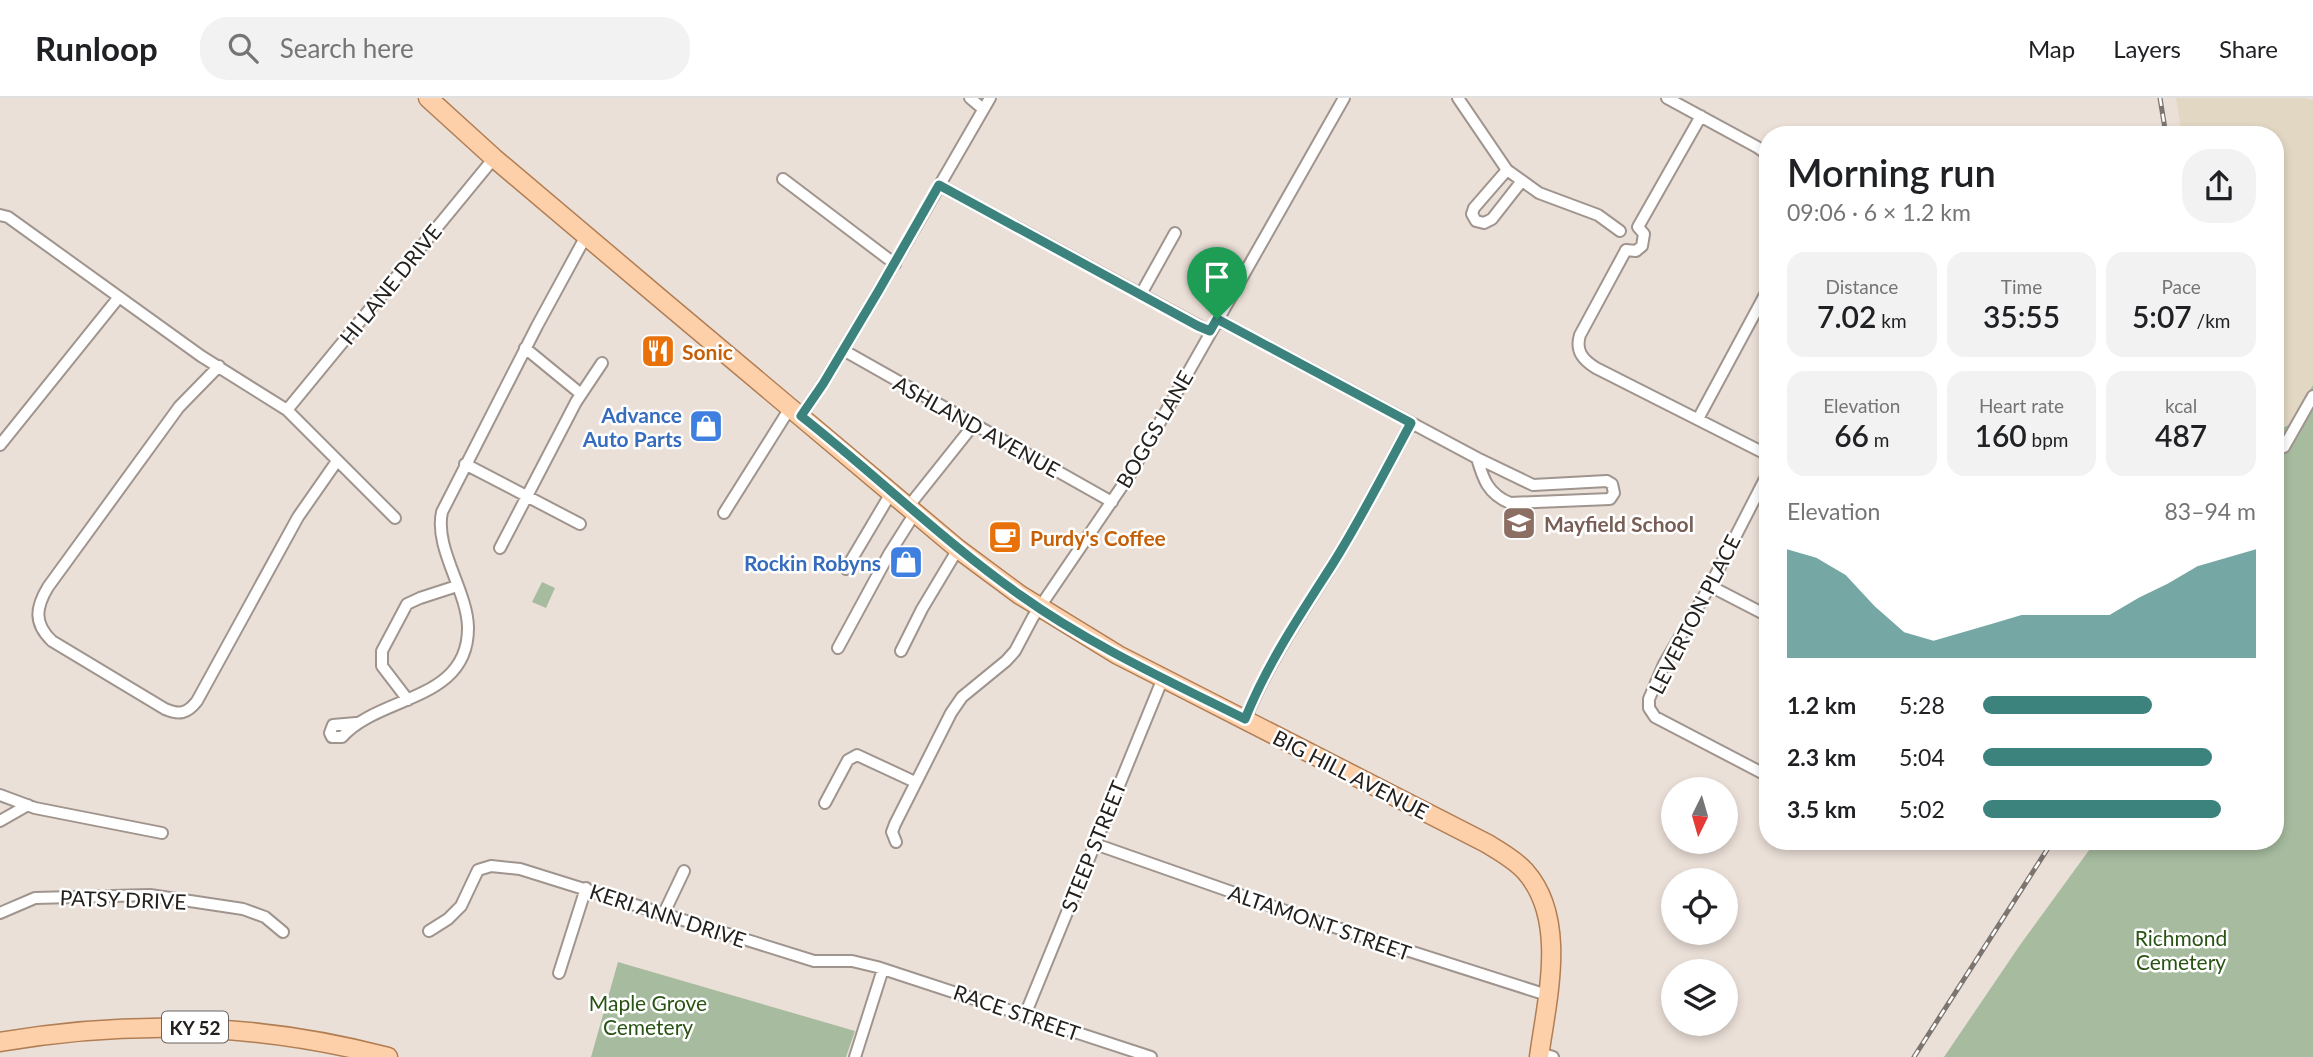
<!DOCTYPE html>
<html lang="en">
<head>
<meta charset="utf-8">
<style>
	body { margin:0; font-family:Lato,sans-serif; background:#f2f2f2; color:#202124; height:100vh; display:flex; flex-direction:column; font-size:26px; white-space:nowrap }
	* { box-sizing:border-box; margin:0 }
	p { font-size:23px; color:#757577 }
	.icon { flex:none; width:38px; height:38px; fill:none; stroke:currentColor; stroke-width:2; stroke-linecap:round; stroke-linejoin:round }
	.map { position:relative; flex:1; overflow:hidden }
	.drawer { position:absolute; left:1759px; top:28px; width:525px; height:724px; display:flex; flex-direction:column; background:#fff; border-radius:28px; box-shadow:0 4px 10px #0003 }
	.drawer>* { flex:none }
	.needle { width:46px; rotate:185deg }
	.tools { position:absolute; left:1661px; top:679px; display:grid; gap:14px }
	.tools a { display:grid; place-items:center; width:77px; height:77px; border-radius:50%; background:#fff; box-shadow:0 4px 10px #0003; font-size:35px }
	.pin { position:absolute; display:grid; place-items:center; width:60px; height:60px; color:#fff; margin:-72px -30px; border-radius:50% 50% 50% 0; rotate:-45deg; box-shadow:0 0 7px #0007 }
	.pin .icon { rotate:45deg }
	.round { display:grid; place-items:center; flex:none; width:74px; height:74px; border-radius:28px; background:#f2f2f2 }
	.headline { display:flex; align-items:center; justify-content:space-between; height:119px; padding:0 28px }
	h1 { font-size:38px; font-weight:600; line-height:52px }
	.figures { display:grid; grid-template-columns:repeat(3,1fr); gap:10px; height:119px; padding:7px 28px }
	.figures div { display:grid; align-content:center; border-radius:18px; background:#f2f2f2; text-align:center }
	.figures b { font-size:30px; font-weight:600 }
	.figures small { font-size:19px; font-weight:400 }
	.figures p { font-size:19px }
	.chart { height:196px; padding:14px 28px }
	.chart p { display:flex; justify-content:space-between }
	.chart svg { width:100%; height:126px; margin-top:7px; fill:#3c837e; opacity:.7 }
	ul { padding:0 28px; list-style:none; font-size:23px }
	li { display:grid; grid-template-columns:112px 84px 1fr; align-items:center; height:52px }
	li i { height:18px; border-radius:9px; background:#3c837e }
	header { display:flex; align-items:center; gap:42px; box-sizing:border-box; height:98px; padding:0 35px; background:#fff; border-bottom:2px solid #e0e0e0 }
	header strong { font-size:33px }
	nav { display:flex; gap:38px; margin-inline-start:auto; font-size:24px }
	.search { width:490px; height:63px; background:#f2f2f2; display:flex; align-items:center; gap:18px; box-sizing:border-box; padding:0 24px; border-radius:28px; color:#757577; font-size:26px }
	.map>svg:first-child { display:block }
</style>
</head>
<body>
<header>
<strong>Runloop</strong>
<div class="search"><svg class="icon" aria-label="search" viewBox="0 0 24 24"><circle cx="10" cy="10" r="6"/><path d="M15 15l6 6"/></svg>Search here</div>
<nav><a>Map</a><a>Layers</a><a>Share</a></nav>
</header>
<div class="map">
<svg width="2313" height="959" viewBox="0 0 2313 959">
	<rect width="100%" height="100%" fill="#ebe0d8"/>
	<path fill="#e2d7c3" d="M2176 0H2304L2313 2V640L2275 616V37H2182Z"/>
	<path fill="#a7bc9f" d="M2313 287V959H1944L2020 847 2095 744H2275V327L2281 330 2289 327Z
		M542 484 555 490 546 510 532 504Z
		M618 864 855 933 846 959H591Z"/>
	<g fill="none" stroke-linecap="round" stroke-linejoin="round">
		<g stroke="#a0958e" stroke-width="14">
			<path id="street" d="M970 0 983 11
				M1458 0 1507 72 1539 95 1598 117 1620 133
				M1667 0 1757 49 1768 57
				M1938 36 1940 37
				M1507 72 1474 110 1472 116 1476 123 1484 125 1492 121 1521 84
				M783 81 895 166
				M939 87 1210 234
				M0 117 8 119 201 258 287 312 395 420
				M1638 129 1701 18
				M1626 152 1580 237C1575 253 1583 262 1596 270L1768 357
				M1626 152 1636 153 1642 148 1644 136 1638 129
				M1141 196 1175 135
				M1217 221 1477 360
				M525 250 581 296
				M843 252 1112 404
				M219 268 179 309 48 489C36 509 33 525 52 543L165 611C179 617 187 616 197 603L298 419 337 363
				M287 312 494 60
				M801 318 823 286 879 192 990 0
				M1698 321 1768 191
				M2275 344 2284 349 2313 298
				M0 347 119 199
				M1477 360 1533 387 1607 383 1612 386 1614 395 1610 401 1510 405C1488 396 1483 381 1477 360Z
				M465 366 580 426
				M1768 375 1710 488 1664 566 1649 601V610L1655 619 1768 678
				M908 409 975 325
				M724 415 790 310
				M500 450 576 304 602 265
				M846 471 891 395
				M1710 488 1768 518
				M838 550 889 456 915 415
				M901 553 922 511 958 451
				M408 602 382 568V553L407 506 420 500 457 488
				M1245 622C1267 566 1301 517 1332 467 1361 421 1385 373 1411 325
				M356 625 333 627 330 635 332 639H342C379 597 469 604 468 529 467 492 434 450 442 414L537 228 586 138
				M0 697 35 710 162 735
				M825 705 848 662 857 657 915 684
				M0 723 28 707
				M896 744 892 734 895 726 951 615 962 599 1006 563 1015 553 1033 519 1131 375 1344 0
				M1095 746 1303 819 1547 897
				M0 815 35 800 150 797 243 811 265 819 283 834
				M664 815 684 773
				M429 833 448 821 461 808 478 772 491 768 520 771 814 863H852L877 869 1151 959
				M559 875 586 790
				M1025 917 1163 580
				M1540 955 1553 959
				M855 959 883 871"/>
		</g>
		<g stroke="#b17e54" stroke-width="21">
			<path id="primary" d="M428 0 494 60 662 202 958 451 1020 497 1118 557 1486 745C1499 753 1514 761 1525 773 1568 821 1547 900 1539 959
				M0 944C131 921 259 925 388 959"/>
		</g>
		<use href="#street" stroke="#fff" stroke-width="10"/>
		<use href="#primary" stroke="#fed0aa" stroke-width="18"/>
		<g stroke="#7b746f" stroke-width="5">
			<path id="rail" d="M2160 0 2166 37
				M1914 959 2052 744"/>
		</g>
		<use href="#rail" stroke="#fff" stroke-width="2.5" stroke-dasharray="8" stroke-linecap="butt"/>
	</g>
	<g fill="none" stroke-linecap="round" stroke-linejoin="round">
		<g stroke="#fff" stroke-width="14">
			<path id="route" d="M939 87 1198 228 1210 233 1217 221 1411 325C1385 373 1361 421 1332 467 1300 517 1267 566 1245 621 1169 583 1090 547 1020 497 943 443 875 376 801 318L823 286 879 192Z"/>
		</g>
		<use href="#route" stroke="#3c837e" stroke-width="9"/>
	</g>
	<defs>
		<g id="restaurant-square" transform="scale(1.75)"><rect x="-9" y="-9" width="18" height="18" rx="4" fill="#e8710a" stroke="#fff"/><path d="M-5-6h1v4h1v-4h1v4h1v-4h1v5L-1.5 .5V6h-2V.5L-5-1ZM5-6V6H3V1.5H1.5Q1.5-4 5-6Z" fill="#fff"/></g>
		<g id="shop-square" transform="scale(1.75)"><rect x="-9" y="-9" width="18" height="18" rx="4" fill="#3f7fe0" stroke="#fff"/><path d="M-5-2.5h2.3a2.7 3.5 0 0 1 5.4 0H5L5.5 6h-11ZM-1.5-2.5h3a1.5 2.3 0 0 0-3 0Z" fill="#fff"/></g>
		<g id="school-square" transform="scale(1.75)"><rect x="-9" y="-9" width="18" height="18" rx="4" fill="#8d6e63" stroke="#fff"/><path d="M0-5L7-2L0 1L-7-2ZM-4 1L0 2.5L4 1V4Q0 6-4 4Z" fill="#fff"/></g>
		<g id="cafe-square" transform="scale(1.75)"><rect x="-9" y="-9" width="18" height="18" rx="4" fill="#e8710a" stroke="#fff"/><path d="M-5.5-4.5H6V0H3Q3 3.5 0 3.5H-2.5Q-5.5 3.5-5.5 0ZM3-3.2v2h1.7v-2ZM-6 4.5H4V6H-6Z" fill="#fff"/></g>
	</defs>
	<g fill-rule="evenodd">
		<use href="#restaurant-square" x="658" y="253"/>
		<use href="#shop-square" x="706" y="328"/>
		<use href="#school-square" x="1519" y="425"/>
		<use href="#cafe-square" x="1005" y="439"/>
		<use href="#shop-square" x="906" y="464"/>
	</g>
	<g text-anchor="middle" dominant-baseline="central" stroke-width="5" stroke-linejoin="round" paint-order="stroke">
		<rect fill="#fff" stroke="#666361" stroke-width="2" x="162" y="913.5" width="66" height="31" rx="5"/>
		<g font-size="19" font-weight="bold" fill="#24201d">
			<text x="195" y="929">KY 52</text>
		</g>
		<g font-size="21" fill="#24201d" stroke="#fff">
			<text transform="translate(390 186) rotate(-51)">HI LANE DRIVE</text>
			<text transform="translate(977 328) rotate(29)">ASHLAND AVENUE</text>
			<text transform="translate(1154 331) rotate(-60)">BOGGS LANE</text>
			<text transform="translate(1694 516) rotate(-63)">LEVERTON PLACE</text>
			<text transform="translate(1351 676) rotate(27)">BIG HILL AVENUE</text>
			<text transform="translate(1093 748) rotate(-68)">STEEP STREET</text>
			<text transform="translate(123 801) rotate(2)">PATSY DRIVE</text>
			<text transform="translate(668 817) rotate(18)">KERI ANN DRIVE</text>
			<text transform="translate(1320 824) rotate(19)">ALTAMONT STREET</text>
			<text transform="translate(1017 914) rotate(19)">RACE STREET</text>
		</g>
		<g font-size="21" font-weight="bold" fill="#c56008" stroke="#fff" text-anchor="start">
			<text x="682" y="253">Sonic</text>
			<text x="1030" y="439">Purdy's Coffee</text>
		</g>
		<g font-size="21" font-weight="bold" fill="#366cbe" stroke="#fff" text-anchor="end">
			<text x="682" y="316">Advance<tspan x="682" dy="24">Auto Parts</tspan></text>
			<text x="881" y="464">Rockin Robyns</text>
		</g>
		<g font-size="21" font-weight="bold" fill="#785e54" stroke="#fff" text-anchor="start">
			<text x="1544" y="425">Mayfield School</text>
		</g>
		<g font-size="21" fill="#285312" stroke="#fff">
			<text x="2181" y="839">Richmond<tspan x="2181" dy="24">Cemetery</tspan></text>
			<text x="648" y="904">Maple Grove<tspan x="648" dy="24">Cemetery</tspan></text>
		</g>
	</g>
</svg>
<div class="tools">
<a><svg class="needle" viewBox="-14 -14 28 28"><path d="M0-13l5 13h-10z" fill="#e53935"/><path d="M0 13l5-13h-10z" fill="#757577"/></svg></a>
<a><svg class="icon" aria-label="locate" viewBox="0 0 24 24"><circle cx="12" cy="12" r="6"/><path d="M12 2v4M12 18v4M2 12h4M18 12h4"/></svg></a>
<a><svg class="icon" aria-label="layers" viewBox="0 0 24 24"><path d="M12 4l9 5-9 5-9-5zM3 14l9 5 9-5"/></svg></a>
</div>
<div class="pin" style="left:1217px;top:221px;background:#1e9e55"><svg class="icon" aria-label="arrive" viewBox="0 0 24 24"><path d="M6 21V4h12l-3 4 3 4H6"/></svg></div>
<section class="drawer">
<div class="headline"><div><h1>Morning run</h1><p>09:06 · 6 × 1.2 km</p></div><a class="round"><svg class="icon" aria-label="share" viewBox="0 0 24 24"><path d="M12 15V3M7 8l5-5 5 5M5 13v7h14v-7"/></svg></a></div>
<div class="figures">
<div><p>Distance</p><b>7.02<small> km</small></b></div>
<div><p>Time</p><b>35:55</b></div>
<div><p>Pace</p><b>5:07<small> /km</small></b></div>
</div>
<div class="figures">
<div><p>Elevation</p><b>66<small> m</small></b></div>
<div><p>Heart rate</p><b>160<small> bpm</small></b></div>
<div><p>kcal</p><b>487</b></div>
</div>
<div class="chart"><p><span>Elevation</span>83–94 m</p>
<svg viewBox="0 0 160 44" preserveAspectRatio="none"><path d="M0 44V6L10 9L20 15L30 26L40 35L50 38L60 35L70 32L80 29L90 29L100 29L110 29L120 23L130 18L140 12L150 9L160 6V44z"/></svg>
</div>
<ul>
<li><b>1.2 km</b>5:28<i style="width:62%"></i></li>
<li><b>2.3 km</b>5:04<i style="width:84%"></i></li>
<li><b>3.5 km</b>5:02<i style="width:87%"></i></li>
</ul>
</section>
</div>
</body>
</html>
